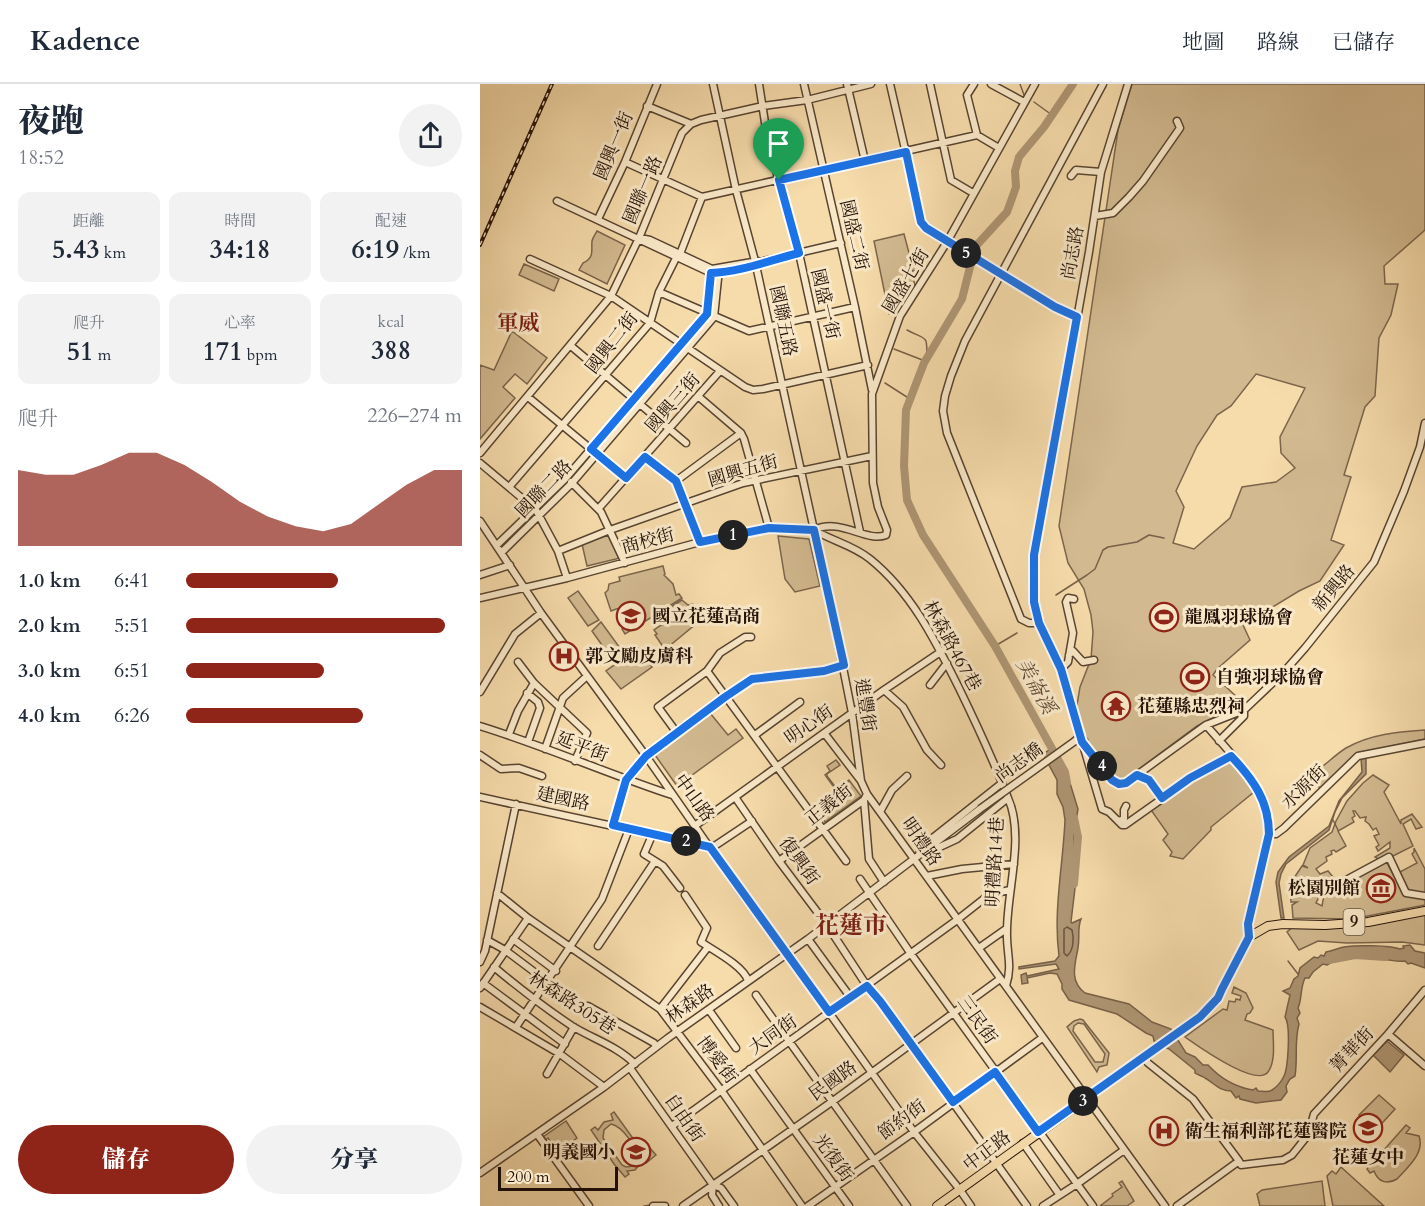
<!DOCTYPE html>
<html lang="zh-TW">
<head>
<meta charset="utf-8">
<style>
	body { margin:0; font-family:Cardo,"Noto Serif TC",serif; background:#f2f2f3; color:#1f2937; height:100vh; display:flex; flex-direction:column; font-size:22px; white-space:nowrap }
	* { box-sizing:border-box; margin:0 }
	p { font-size:20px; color:#747a83 }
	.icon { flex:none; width:33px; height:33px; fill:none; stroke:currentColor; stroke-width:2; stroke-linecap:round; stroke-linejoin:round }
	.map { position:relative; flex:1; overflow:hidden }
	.sheet { display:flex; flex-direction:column; background:#fff; width:480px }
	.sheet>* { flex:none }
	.scale { position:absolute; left:18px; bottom:15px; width:120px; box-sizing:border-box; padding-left:6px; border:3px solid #241108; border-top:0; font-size:16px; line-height:21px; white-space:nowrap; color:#241108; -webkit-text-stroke:4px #f9e8c8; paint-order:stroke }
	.pin { position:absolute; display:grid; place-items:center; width:51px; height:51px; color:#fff; margin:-62px -26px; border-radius:50% 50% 50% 0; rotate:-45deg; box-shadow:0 0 6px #0007 }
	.pin .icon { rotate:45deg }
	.km { position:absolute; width:30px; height:30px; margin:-15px; border-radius:50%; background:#222; color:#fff; font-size:16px; line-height:30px; text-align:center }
	.round { display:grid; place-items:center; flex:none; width:63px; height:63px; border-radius:32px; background:#f2f2f3 }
	.summary { display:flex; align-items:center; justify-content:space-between; height:102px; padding:0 18px }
	h1 { font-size:33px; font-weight:800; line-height:45px }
	.figures { display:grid; grid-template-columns:repeat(3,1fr); gap:9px; height:102px; padding:6px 18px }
	.figures div { display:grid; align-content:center; border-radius:12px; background:#f2f2f3; text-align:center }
	.figures b { font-size:26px; font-weight:800 }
	.figures small { font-size:16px; font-weight:400 }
	.figures p { font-size:16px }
	.chart { height:168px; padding:12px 18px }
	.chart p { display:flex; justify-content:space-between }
	.chart svg { width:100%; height:108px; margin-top:6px; fill:#8f2418; opacity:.7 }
	.button { display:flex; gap:12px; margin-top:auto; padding:12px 18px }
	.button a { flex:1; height:69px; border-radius:36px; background:#8f2418; color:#fff; font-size:24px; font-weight:800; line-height:69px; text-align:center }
	.button a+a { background:#f2f2f3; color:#1f2937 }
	ul { padding:0 18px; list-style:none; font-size:20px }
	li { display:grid; grid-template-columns:96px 72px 1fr; align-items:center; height:45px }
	li i { height:15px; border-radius:8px; background:#8f2418 }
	header { display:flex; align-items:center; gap:36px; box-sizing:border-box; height:84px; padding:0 30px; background:#fff; border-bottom:2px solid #e0e1e3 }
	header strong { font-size:28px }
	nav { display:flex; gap:33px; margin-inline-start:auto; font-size:21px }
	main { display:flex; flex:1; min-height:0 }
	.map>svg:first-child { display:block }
</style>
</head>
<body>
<header>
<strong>Kadence</strong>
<nav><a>地圖</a><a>路線</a><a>已儲存</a></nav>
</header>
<main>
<section class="sheet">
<div class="summary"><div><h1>夜跑</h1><p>18:52</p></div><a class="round"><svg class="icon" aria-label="share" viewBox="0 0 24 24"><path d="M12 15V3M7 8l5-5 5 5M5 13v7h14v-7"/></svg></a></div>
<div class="figures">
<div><p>距離</p><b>5.43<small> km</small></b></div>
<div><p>時間</p><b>34:18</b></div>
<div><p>配速</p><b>6:19<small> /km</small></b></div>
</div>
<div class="figures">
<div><p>爬升</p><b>51<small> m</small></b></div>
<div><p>心率</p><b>171<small> bpm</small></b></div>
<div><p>kcal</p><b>388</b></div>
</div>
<div class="chart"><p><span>爬升</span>226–274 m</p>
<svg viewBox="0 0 160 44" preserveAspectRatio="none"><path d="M0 44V13L10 15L20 15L30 11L40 6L50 6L60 11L70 18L80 26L90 32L100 36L110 38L120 35L130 27L140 19L150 13L160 13V44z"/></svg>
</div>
<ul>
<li><b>1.0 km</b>6:41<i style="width:55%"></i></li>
<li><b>2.0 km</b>5:51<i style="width:94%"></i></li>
<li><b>3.0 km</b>6:51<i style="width:50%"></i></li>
<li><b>4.0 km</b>6:26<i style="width:64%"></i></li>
</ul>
<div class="button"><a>儲存</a><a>分享</a></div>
</section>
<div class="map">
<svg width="945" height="1122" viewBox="0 0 945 1122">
	<rect width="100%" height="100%" fill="#f6dbab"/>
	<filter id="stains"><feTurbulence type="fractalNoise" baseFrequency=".00333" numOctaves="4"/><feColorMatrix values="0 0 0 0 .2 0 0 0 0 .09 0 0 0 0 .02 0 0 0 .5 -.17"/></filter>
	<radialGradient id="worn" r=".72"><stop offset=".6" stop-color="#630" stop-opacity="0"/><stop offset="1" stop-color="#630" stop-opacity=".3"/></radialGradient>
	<path fill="#d2b98f" stroke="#7b654c" stroke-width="1.5" fill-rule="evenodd" d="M652 0H945V146L904 182 905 200H918L911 231 899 254 895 312 885 323 864 391 871 393 851 456 864 461 840 497 819 507 763 541 770 556 737 585 733 591 759 615 761 620 717 642 651 691 640 696 632 691 607 657 608 656 602 647 596 627 600 603 611 575 613 548 611 531 604 505 588 479 579 442 638 46ZM776 290 825 304 800 353 801 369 815 384 796 398 762 403 750 434 714 465 693 459 704 423 696 407 717 362 737 331 751 322Z
		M117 147 145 161 127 200 99 186 103 179C115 173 111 167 112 157 113 153 115 151 117 147Z
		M424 150 429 169 439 167 443 185 433 187 429 172 435 202 419 229 409 230 394 157Z
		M44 180 79 195 74 207 39 191Z
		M32 247 67 274 47 300 35 290 23 303 35 314 0 355V281L14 286Z
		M129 451 140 474 107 482 102 460Z
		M298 452 329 455 340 502 315 508 305 495Z
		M183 482 185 490 184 491 193 500 196 511 199 510 202 514 145 550 142 545 158 535C147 528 146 520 131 527L125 509 128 506 129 500 140 497 139 493Z
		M98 507 119 536 108 542 88 514Z
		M202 516 208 521 213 520 223 534 187 564 188 567 185 571 184 569 186 567 175 551 177 550 174 546 184 539 178 531Z
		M121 538 140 564 129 571 112 547Z
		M158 564 172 583 141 605 126 587Z
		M230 629 248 651 256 645 263 654 197 702 175 671Z
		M945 646V655L882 668 841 705 828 692C841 686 853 672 866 664 891 650 917 648 945 646Z
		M356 676 360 681 347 690V692L357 705 369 696 381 712 345 738 333 722 356 706 345 691 350 687 347 682Z
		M748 676 768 696 774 708 731 743V746L703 775 690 772 692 768 683 756 688 750 671 726 689 711Z
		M893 691 909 701 904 708 921 740V736L932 730 942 743 936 745 931 735 923 740 933 762 911 773 900 776 895 773 910 764V758L898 767 896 763 899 761 894 752 899 750 896 744 893 746 889 740 885 737 886 733 880 734 875 727H873L875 732 872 734 874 738 858 747 866 762 856 768 854 766 851 767 852 770 846 773 847 777 836 785 840 790 848 787 858 799 842 807 836 819 842 822 844 811 906 777 924 811 945 814V821L872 835 813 834 812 821 817 818H811L810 800 822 782 828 784 823 781 830 764 852 748 856 737 867 717 883 699Z
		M934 764 945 785V810C926 807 926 806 918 789L937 779 932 770 934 768Z
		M945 827V861L922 858 867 859 838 857 819 866 807 848 816 840 845 841Z
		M754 903 766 909 773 924 770 929 767 930 765 936 793 946C793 958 796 977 788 988 776 1004 718 962 705 953L743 925 747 926 749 917 755 918 756 915 760 916 761 912 752 909Z
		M600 935 603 936 629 969 627 981 619 983 617 988 587 943 594 937ZM598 939 604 940 625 970 623 978H615L593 947 594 942Z
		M899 1011 915 1025 895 1047 879 1031Z
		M134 1028 162 1067 169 1063 176 1071 166 1079 163 1076 155 1086 147 1087 149 1090 145 1093 134 1080 111 1046 115 1043 118 1046 124 1038 133 1036 131 1030ZM131 1040C142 1042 158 1064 159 1076L153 1082 146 1083 142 1081 123 1054 124 1046Z
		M86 1037 97 1054 75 1070 73 1068 76 1065 68 1054 65 1056 63 1053Z
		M926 1041 930 1044 926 1049 939 1052C945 1069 928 1083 917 1095 907 1101 898 1098 894 1087L890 1089 887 1085Z
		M861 1083 904 1122H853L847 1092 852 1087 856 1090Z
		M642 1097 654 1117 647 1122H620L633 1112 632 1110 642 1103 639 1099Z
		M842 1097 845 1122H780L777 1110 782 1106Z"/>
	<path fill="#af9674" stroke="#776149" stroke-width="1.5" d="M572 664 590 699 598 725 594 748 595 804 591 838 592 839 601 835C597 845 600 854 598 864 595 881 589 897 605 909L649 920 672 938 691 945 706 969 715 973 723 981H728C740 994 755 1003 773 1006L776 1004 778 1007C783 1007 788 1009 792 1006 796 1004 802 997 804 992 808 984 811 941 805 933L810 911 803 907 810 904 814 895 818 892 820 884 834 873 838 874 841 871 844 872 846 868C853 867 858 864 864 863 875 861 909 861 920 865L924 864 923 862 930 861 935 867 945 869V884L931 879 928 880 925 877C916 878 907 876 897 874L896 871C874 872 867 869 847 881L843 880 833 888 829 894H825C820 904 822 916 818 924L820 929 817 934 819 940C814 958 818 974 815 992L810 995 806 1002 807 1008 801 1016 776 1019 760 1015 759 1012 756 1014 751 1007C739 1007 734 999 725 994 722 992 718 991 715 989V986L689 965 674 957 673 952 666 949 637 930 589 916 582 905V900L577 890 570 889 547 894 548 899 542 900 541 891 546 889 547 892 579 885 576 880 539 885V883L575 877 579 872C573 827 583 782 585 736L583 723 577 710V696L563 670Z
		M886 673V690L862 714 855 728 849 746 806 780 801 790 799 799 804 834H801L796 798 798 788 809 773 849 742 859 717 882 688 881 674Z
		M907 957 924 971 910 988 893 971Z"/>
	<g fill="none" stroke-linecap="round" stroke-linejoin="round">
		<path stroke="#6a543e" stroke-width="1.5" d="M587 843 592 846C594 854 594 866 587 872L584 869V845Z"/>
		<path stroke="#776149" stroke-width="1.5" d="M540 0 544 11
			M554 18 572 31
			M427 246C447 257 447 249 447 274
			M414 265 445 277
			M405 299 430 315
			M576 511 607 491 615 485 623 466 628 463 657 458 669 451 684 454
			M515 562 537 549
			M853 736 858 746
			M808 877 818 890
			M164 1122 171 1121"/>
		<path stroke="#af9674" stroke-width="8" d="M587 699 585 688 515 562 443 451 427 416 424 382 426 326 444 279 482 215 495 163 527 128 536 103 535 87 539 73 564 43 593 0
			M594 734 598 753 594 800
			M849 876 875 871 905 873"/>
		<g stroke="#584431" stroke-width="9">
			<path id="minor" d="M233 0 256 106 275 177 352 528 372 629 381 697
				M279 0 288 58 319 169 380 448
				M324 0 375 223 392 306
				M367 0 385 77
				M410 0 431 91
				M450 0 471 96 493 109
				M494 0 487 11 497 51
				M511 0 544 18
				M167 22 211 40
				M145 78 222 113 497 51 519 64
				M591 92 596 86 621 88
				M77 117 231 189 276 181 284 177 361 159
				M615 132 633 129 649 113 663 97 700 44 697 37
				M118 135 145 78 177 0
				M160 154 170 156 232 185 278 177
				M50 175 131 212 265 303 273 306 283 305 388 281
				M179 208 269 247 375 223
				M575 223 597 233
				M91 262 206 359
				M48 313 146 394
				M219 313 261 349 264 355 289 444
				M0 369 131 212 159 154 202 49 211 40 221 36 283 22 327 16 391 0
				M165 373 196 397 220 458
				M0 379 56 426 78 467 87 494
				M196 397 261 349
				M91 398 121 428 145 479
				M30 402 170 239 179 208 196 174 200 170 222 113
				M119 424 240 287
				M0 437 61 529 166 672 260 807 328 899 434 1048 480 1106 491 1122
				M334 446C352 457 373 461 390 475 431 508 455 556 478 602 496 639 513 675 528 714L477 755 449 768
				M17 461 85 395 227 230 232 185
				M78 467 130 446 263 399 392 372
				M22 468 92 399 234 233 239 185
				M0 491 30 481
				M0 514 87 494 220 458 282 445 334 446C361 433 386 459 406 451L407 446 398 423 393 399 392 310 420 232 467 158 555 0
				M559 539H549L541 535 467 349 463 327 465 312 471 292 485 257 623 0
				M589 571 593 567 603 578 614 576
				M38 578 54 599 107 649 95 677
				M581 585 588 578 593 549 586 518 588 514 594 515
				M227 587 366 777
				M450 601 467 579
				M404 606 423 623 447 666 461 681
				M0 608 35 550 61 529
				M47 609 58 618 60 624 48 658
				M726 641C754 674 788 704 789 750
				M0 642C65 662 128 690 192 711
				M197 649 178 623 227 587 240 569 265 553H271
				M29 650 38 627 54 599
				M345 650 381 697 387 710 685 1122
				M275 651 320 618
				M600 652 602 658 632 696 639 700 646 699 726 641 764 626 803 589 825 564 894 478 924 407 940 363 945 339
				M595 657 600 652 581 585 556 529 553 480 609 168 621 88 648 0
				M739 657 764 632V626
				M603 661 622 725 629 728 642 741H645L710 695 751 672
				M65 665 83 614 107 592
				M0 671 21 685 39 684 62 692
				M657 691 669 696 682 714
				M0 713 229 763
				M255 713 299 777 347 841 387 902 400 917 547 1122
				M384 716 389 775 404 798
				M401 726 412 706 427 692
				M638 737 644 735V726L646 722
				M133 741 146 696 166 672 245 613 272 595 344 587 364 581
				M216 741 404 606 462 567
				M173 749 164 770 183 782 200 804
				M233 763 272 737
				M439 770 445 760 522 699
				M299 777 384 716 387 710
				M447 792 482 785 534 780
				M380 795 431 870 613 1122
				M844 808 909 773 926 809 945 812
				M17 809 48 834 180 925 241 1006 322 1122
				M205 811 227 844 221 858C233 866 265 883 268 897
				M769 853 768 840 789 750H796L804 744 878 672 945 659
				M33 855 76 887
				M328 855 371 914
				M7 856 25 866 101 923 108 922 174 959 176 963
				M118 862 175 777
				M499 864 526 845
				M0 878 5 867 36 720
				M14 883C39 904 65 924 92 942 113 955 137 962 155 980
				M3 899 85 960
				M526 902C533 880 526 869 527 847 527 806 545 752 528 714
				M0 904 48 834
				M276 911 427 1122
				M0 923 80 970 124 1003
				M180 925 228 863
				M229 926 256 964
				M36 943 122 815 149 745
				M908 950 945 982
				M664 973 668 979 713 1015 759 1077
				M150 984 233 1101
				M270 985 369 1122
				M67 990 94 943
				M192 1042 477 836 510 810 530 806
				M57 1050 109 1122
				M543 1059 579 1110
				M759 1077 761 1081 803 1076 812 1071 828 1051 834 1030 908 950 945 906
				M0 1089 124 1003 188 954 328 855 500 725
				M173 1122H185
				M203 1122 353 1017 520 895
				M239 1122 232 1111 233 1101 241 1104 254 1122
				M328 1122 434 1048 562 954
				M563 1122 597 1100 644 1066
				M697 1122 759 1077"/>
		</g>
		<g stroke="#241108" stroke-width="10">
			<path id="major" d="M457 1122 720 933 738 914 769 853 788 842 803 840 845 841 888 838 945 827"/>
		</g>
		<use href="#minor" stroke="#f9e8c8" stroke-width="6"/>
		<use href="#major" stroke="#f6dbab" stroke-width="8"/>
		<g stroke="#241108" stroke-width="4">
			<path id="rail" d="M0 161 72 0"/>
		</g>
		<use href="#rail" stroke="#f9e8c8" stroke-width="1.5" stroke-dasharray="4.5" stroke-linecap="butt"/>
		<g stroke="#584431" stroke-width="9" stroke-linecap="butt">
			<path id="minor-bridge" d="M431 91 441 138 446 144 575 223
				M500 725 595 657"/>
		</g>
		<use href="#minor-bridge" stroke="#f9e8c8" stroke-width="6"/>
	</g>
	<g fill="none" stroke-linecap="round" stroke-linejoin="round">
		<g stroke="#fff" stroke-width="12">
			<path id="route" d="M426 68 441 138 446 144 575 223 597 233 554 471V518L559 539 581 585 602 658 632 696 639 700 646 699 657 691 669 696 682 714 710 694 751 672C773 695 789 717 789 750L768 840 769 853 742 905 738 914 720 933 558 1048 515 988 473 1018 400 917 387 902 349 928 230 763 133 741 146 696 166 672 245 613 272 595 344 587 364 581 334 446 289 444 220 458 196 397 165 373 146 394 111 365 227 230 231 189C261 188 290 176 319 169L299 96Z"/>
		</g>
		<use href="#route" stroke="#1a73e8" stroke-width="8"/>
	</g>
	<defs>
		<g id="school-ring" transform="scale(1.5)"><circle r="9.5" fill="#f9e8c8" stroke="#8f2418" stroke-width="1.5"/><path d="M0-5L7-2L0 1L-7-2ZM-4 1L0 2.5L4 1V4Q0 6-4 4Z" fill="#8f2418"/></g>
		<g id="stadium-ring" transform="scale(1.5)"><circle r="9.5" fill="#f9e8c8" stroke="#8f2418" stroke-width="1.5"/><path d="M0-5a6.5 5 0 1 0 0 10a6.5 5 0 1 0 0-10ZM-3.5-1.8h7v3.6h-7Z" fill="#8f2418"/></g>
		<g id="hospital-ring" transform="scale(1.5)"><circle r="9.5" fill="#f9e8c8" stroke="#8f2418" stroke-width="1.5"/><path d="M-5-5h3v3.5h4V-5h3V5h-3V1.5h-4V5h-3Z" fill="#8f2418"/></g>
		<g id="temple-ring" transform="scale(1.5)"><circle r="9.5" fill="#f9e8c8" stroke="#8f2418" stroke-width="1.5"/><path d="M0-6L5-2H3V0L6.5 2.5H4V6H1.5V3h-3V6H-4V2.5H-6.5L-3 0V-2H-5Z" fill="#8f2418"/></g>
		<g id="museum-ring" transform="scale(1.5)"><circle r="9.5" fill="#f9e8c8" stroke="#8f2418" stroke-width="1.5"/><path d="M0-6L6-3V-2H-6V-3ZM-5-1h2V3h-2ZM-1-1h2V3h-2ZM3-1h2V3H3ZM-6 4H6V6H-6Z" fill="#8f2418"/></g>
	</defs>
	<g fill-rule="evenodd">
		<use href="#school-ring" x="151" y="532"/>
		<use href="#stadium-ring" x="684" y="533"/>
		<use href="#hospital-ring" x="84" y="572"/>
		<use href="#stadium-ring" x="715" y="593"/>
		<use href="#temple-ring" x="636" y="622"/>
		<use href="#museum-ring" x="901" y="804"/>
		<use href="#school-ring" x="888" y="1044"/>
		<use href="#hospital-ring" x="684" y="1047"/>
		<use href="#school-ring" x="156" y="1068"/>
	</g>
	<g text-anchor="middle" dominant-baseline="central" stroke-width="6" stroke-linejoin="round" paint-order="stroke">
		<rect fill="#f9e8c8" stroke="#645242" stroke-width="1.5" x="863.5" y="825" width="21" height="26" rx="4.5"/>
		<g font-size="16" font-weight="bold" fill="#241108">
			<text x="874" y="838">9</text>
		</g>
		<g font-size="18" fill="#241108" stroke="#f9e8c8">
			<text transform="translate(134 62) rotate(-67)">國興一街</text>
			<text transform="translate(163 106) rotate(-67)">國聯一路</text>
			<text transform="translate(374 151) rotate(77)">國盛二街</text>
			<text transform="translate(593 169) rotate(-80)">尚志路</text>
			<text transform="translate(426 197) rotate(-59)">國盛七街</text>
			<text transform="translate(345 220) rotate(77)">國盛一街</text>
			<text transform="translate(303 237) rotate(78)">國聯五路</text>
			<text transform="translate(132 259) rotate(-52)">國興二街</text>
			<text transform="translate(193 319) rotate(-49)">國興三街</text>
			<text transform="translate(263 387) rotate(-16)">國興五街</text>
			<text transform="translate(64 405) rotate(-46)">國聯二路</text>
			<text transform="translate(168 457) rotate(-15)">商校街</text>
			<text transform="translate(854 504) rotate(-50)">新興路</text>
			<text transform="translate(472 562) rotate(61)">林森路467巷</text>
			<text transform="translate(385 621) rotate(81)">進豐街</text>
			<text transform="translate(329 641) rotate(-35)">明心街</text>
			<text transform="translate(102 663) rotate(21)">延平街</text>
			<text transform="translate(539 679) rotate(-36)">尚志橋</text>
			<text transform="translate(824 703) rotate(-44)">水源街</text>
			<text transform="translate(214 714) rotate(54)">中山路</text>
			<text transform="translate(83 715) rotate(12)">建國路</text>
			<text transform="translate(349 721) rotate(-38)">正義街</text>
			<text transform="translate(441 758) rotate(55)">明禮路</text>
			<text transform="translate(319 777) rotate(54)">復興街</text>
			<text transform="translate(515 778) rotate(-87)">明禮路14巷</text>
			<text transform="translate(92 919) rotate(33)">林森路305巷</text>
			<text transform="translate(210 920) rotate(-35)">林森路</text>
			<text transform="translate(497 936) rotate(55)">三民街</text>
			<text transform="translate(293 951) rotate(-35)">大同街</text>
			<text transform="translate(872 966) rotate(-47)">菁華街</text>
			<text transform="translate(237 976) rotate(53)">博愛街</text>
			<text transform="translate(353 997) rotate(-36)">民國路</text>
			<text transform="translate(204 1034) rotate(55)">自由街</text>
			<text transform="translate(422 1036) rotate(-36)">節約街</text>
			<text transform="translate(507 1067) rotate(-37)">中正路</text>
			<text transform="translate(353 1074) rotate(54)">光復街</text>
		</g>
		<g font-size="18" font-weight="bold" fill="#241108" stroke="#f9e8c8" text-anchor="start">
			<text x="172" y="532">國立花蓮高商</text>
			<text x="705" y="533">龍鳳羽球協會</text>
			<text x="105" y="572">郭文勵皮膚科</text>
			<text x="736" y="593">自強羽球協會</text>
			<text x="657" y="622">花蓮縣忠烈祠</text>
			<text x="880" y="804" text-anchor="end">松園別館</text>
			<text x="705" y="1047">衛生福利部花蓮醫院</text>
			<text x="135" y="1068" text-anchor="end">明義國小</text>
			<text x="888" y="1073" text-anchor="middle">花蓮女中</text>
		</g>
		<g font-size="20" font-style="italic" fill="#634d39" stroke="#f9e8c8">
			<text transform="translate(556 602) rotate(61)">美崙溪</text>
		</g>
		<g font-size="21" font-weight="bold" fill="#7a1f14" stroke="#f9e8c8">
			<text x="38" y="239">軍威</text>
		</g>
		<g font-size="24" font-weight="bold" fill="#7a1f14" stroke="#f9e8c8">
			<text x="371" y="841">花蓮市</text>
		</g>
	</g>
	<rect width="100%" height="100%" filter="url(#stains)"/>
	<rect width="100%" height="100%" fill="url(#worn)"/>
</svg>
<div class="scale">200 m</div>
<div class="pin" style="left:299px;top:96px;background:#1e9e55"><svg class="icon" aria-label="arrive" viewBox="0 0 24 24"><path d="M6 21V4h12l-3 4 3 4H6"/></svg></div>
<b class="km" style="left:253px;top:451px">1</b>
<b class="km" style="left:206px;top:757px">2</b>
<b class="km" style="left:603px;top:1017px">3</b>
<b class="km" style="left:622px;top:682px">4</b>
<b class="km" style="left:486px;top:169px">5</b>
</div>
</main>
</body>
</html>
